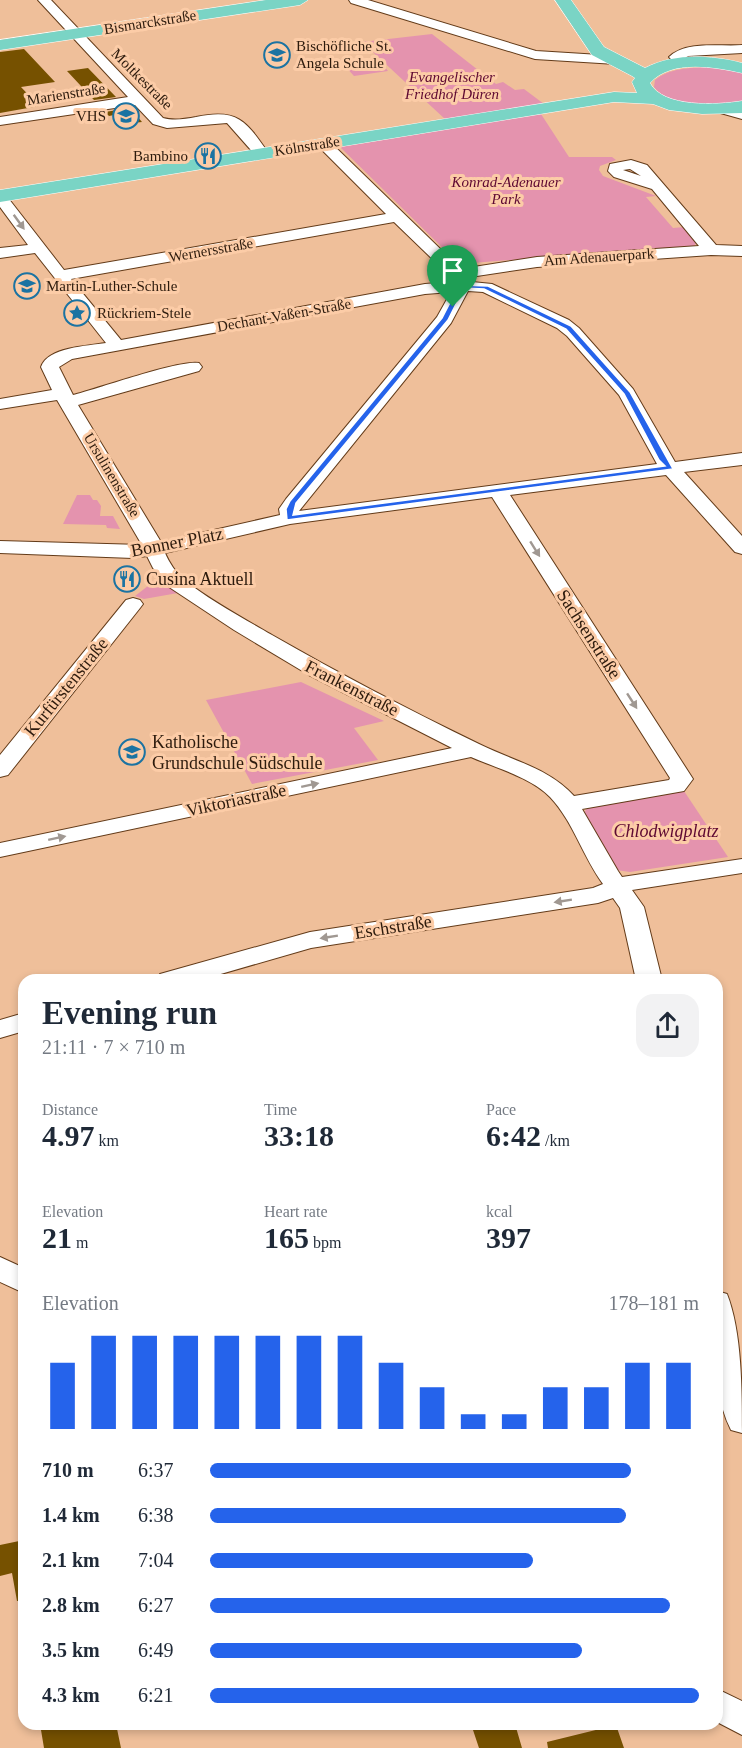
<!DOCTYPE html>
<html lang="en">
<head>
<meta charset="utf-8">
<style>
	body { margin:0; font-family:Georgia,serif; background:#f2f2f3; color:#1f2937; height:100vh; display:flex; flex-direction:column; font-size:22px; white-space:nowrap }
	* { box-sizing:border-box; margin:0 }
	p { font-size:20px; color:#747a83 }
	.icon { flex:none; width:33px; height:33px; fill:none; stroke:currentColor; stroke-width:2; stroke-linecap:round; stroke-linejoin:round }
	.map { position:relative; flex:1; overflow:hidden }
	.drawer { position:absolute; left:18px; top:974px; width:705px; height:756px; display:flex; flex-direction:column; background:#fff; border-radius:18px; box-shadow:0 3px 9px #0003 }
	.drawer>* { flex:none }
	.pin { position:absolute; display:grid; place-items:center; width:51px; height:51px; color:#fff; margin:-62px -26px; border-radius:50% 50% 50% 0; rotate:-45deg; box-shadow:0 0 6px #0007 }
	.pin .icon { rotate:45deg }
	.round { display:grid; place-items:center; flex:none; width:63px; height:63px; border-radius:18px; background:#f2f2f3 }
	.summary { display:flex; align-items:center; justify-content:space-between; height:102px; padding:0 24px }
	h1 { font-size:33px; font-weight:600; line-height:45px }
	.metrics { display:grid; grid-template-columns:repeat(3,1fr); gap:9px; height:102px; padding:6px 24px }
	.metrics div { display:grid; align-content:center }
	.metrics b { font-size:30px; font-weight:600 }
	.metrics small { font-size:16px; font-weight:400 }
	.metrics p { font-size:16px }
	.chart { height:168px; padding:12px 24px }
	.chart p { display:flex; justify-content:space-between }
	.chart svg { width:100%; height:108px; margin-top:6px; stroke:#2563eb; stroke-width:6 }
	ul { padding:0 24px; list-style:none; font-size:20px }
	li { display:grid; grid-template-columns:96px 72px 1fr; align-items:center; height:45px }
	li i { height:15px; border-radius:8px; background:#2563eb }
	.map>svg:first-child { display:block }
</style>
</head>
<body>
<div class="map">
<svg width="742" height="1748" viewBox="0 0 742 1748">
	<rect width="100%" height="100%" fill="#efbf9a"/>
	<path fill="#e493ae" d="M432 34 496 84 503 82 515 90 524 89 544 104 446 120 362 42Z
		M379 60 388 71 354 76 343 64Z
		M707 67 742 72V104C715 106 673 111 654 87L655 80C670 68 689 68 707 67Z
		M541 114 569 157H612L616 160 600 166 599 170 603 176 656 196 646 197 673 228 684 227 697 242 694 246 459 264 340 147Z
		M77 495H90L93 500H97L101 506 100 516H113L120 529 107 528 106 525 63 524Z
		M157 579 178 593 144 599 135 596Z
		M301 682 384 721 354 728 378 760 252 784 206 700Z
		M684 791 728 857 630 872 616 870 583 814 588 807Z"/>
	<path fill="#765100" d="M24 49 55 82 21 87 39 106 0 113V52Z
		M88 68 116 97 94 100 67 71Z
		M130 108 142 122 123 124 114 115 109 116 105 112Z
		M24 1540V1601H17L12 1573 0 1576V1545Z
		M40 1724H116L121 1748H44Z
		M471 1724H515L522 1748H479Z
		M616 1725 624 1748H548L547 1742Z"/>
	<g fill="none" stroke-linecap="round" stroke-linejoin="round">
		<g stroke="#633b19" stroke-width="2">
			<path id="minor" d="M38 0H51L163 118C174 121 185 119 196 117 238 108 246 121 269 154L262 158 257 157 227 123 167 128 153 124 135 105 0 125V117L128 97Z
				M349 0H368L536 51 616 56 623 60 616 64 535 59 351 3Z
				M742 45V53L688 56 685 58 690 63 683 67 678 66 669 57C686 40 720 47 742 45Z
				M722 105 742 110V119L717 112 715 109Z
				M324 140 329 141 461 269 537 257 699 246 652 189 614 177 608 171 610 164 631 160 647 165 716 245 742 246V256L711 255 537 267 457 279 451 277 394 222 71 279 121 340 425 284 462 281 492 284 569 320 579 328 633 389 675 462 742 453V465L684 472 742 536V554L735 552 666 475 510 495 693 779 684 791 582 809 618 871 622 877 742 859V873L632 890 644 907 662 980H636L620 908 613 898 598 903 311 948 200 980H157L160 974 310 932 593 888 603 884C583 857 573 821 550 797 530 777 496 768 471 757L0 857V843L452 748 309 675 234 630 169 587 153 568 147 556 133 558 0 553V541L142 545 57 400 0 409V399L52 390 41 367C48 347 87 346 106 343L35 253 0 258V248L28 245 0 207V192L5 194 64 270 386 214 319 147 317 144 319 141ZM630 169 641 176 623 170ZM468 291 483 292 557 328 567 336 619 395 657 464 299 511 451 323ZM451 292 437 317 286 499 279 509 280 515 161 542 78 405 199 371 202 367 199 363C181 359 97 389 73 395L59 367 72 359 425 294ZM492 497 670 778 669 780 574 796C549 768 511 760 479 744 409 710 340 674 272 635 246 620 206 598 183 579 175 572 169 562 165 553L290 524Z
				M133 598 140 600 143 604 140 608 8 775 0 777V755L126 600Z
				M24 1013V1031L0 1038V1020Z
				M0 1257 24 1268V1293L0 1282Z
				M717 1291 727 1294C742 1332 742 1391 742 1433L731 1430C710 1389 717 1335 717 1291Z
				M717 1689 742 1701V1735L717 1722Z"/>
		</g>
		<g stroke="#fff" stroke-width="1">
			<path id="major" d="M266 0H308L300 5 0 50V40Z
				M555 0H571L604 47 645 68C674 53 711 55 742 63V73C715 67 671 59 650 83 663 108 717 105 742 101V113L702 114 669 110 653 104 614 102 0 202V190L614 92 637 93 632 82 635 78 632 76 592 55Z"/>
		</g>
		<use href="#minor" fill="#fff" fill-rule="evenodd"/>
		<use href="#major" fill="#7ad4c5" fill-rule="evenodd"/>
	</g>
	<defs><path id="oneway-solid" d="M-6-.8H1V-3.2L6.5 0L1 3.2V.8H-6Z" transform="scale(1.5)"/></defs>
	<g fill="#a09892">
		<use href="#oneway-solid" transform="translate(19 222) rotate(54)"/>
		<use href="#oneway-solid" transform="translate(535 549) rotate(58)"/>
		<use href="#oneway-solid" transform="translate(632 701) rotate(57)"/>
		<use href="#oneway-solid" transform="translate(310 785) rotate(-12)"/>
		<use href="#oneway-solid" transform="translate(57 838) rotate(-12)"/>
		<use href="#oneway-solid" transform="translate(563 901) rotate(171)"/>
		<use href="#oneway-solid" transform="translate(329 937) rotate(171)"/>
	</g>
	<path fill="#2563eb" stroke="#fff" stroke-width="1.5" fill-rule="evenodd" d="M459 285 488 286 571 326 630 392 673 469 287 520 286 509 290 501 442 318ZM464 288 484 289 566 329 624 394 659 460 665 466 293 515 296 503 448 320Z"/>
	<defs>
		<g id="school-ring" transform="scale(1.35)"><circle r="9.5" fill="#fccca7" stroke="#1b73a2" stroke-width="1.5"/><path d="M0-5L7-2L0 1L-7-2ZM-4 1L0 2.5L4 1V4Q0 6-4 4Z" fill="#1b73a2"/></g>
		<g id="restaurant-ring" transform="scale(1.35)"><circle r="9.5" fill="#fccca7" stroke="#1b73a2" stroke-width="1.5"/><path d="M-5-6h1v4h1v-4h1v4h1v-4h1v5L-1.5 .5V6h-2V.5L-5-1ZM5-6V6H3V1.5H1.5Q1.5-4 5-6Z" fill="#1b73a2"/></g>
		<g id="sight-ring" transform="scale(1.35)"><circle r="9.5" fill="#fccca7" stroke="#1b73a2" stroke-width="1.5"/><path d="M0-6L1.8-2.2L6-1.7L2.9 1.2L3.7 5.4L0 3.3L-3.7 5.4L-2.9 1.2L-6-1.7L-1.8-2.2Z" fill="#1b73a2"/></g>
	</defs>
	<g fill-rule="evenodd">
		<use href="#school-ring" x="277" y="55"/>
		<use href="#school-ring" x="126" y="116"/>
		<use href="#restaurant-ring" x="208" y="156"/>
		<use href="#school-ring" x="27" y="286"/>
		<use href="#sight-ring" x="77" y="313"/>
		<use href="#restaurant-ring" x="127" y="579"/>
		<use href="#school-ring" x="132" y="752"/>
	</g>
	<g text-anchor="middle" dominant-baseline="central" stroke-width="6" stroke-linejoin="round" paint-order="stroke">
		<g font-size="15" fill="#2d1b0d" stroke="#fccca7">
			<text transform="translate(150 22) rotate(-9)">Bismarckstraße</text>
			<text transform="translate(142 79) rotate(45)">Moltkestraße</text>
			<text transform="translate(66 94) rotate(-9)">Marienstraße</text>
			<text transform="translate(307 146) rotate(-9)">Kölnstraße</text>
			<text transform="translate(211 250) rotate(-10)">Wernersstraße</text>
			<text transform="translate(599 257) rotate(-4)">Am Adenauerpark</text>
			<text transform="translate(284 315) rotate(-10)">Dechant-Vaßen-Straße</text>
			<text transform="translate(112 475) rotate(59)">Ursulinenstraße</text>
		</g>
		<g font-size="15" fill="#2d1b0d" stroke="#fccca7" text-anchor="start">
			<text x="296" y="46">Bischöfliche St.<tspan x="296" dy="17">Angela Schule</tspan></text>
			<text x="106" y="116" text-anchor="end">VHS</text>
			<text x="188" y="156" text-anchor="end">Bambino</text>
			<text x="46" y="286">Martin-Luther-Schule</text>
			<text x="97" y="313">Rückriem-Stele</text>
		</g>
		<g font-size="15" font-style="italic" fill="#5e0832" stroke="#fccca7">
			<text x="452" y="77">Evangelischer<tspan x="452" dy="17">Friedhof Düren</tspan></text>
			<text x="506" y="182">Konrad-Adenauer<tspan x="506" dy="17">Park</tspan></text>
		</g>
		<g font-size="18" fill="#2d1b0d" stroke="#fccca7">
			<text transform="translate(177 542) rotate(-11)">Bonner Platz</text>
			<text transform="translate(589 634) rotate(57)">Sachsenstraße</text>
			<text transform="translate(66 687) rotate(-51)">Kurfürstenstraße</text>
			<text transform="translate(352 688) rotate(27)">Frankenstraße</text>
			<text transform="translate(236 800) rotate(-12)">Viktoriastraße</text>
			<text transform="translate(393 927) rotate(-9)">Eschstraße</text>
		</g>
		<g font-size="18" fill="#2d1b0d" stroke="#fccca7" text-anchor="start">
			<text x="146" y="579">Cusina Aktuell</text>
			<text x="152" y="742">Katholische<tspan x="152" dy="21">Grundschule Südschule</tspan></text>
		</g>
		<g font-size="18" font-style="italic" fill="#5e0832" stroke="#fccca7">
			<text x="666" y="831">Chlodwigplatz</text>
		</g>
	</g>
</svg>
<div class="pin" style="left:453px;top:307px;background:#1e9e55"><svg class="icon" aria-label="arrive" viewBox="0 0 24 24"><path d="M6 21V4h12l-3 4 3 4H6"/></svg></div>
<section class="drawer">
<div class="summary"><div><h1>Evening run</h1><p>21:11 · 7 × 710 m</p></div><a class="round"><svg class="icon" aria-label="share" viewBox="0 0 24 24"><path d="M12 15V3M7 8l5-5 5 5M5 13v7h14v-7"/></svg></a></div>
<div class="metrics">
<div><p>Distance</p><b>4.97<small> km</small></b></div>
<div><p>Time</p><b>33:18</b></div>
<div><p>Pace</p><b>6:42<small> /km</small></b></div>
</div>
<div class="metrics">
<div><p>Elevation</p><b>21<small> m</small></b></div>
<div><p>Heart rate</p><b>165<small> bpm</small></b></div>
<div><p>kcal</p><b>397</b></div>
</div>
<div class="chart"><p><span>Elevation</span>178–181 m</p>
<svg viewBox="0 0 160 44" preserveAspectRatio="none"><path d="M5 44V17M15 44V6M25 44V6M35 44V6M45 44V6M55 44V6M65 44V6M75 44V6M85 44V17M95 44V27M105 44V38M115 44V38M125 44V27M135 44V27M145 44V17M155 44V17"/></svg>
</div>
<ul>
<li><b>710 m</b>6:37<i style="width:86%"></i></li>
<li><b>1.4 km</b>6:38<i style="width:85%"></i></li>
<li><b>2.1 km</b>7:04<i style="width:66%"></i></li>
<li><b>2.8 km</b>6:27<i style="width:94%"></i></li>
<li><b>3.5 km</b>6:49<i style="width:76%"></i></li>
<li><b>4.3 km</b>6:21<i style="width:100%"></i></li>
</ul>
</section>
</div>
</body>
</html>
